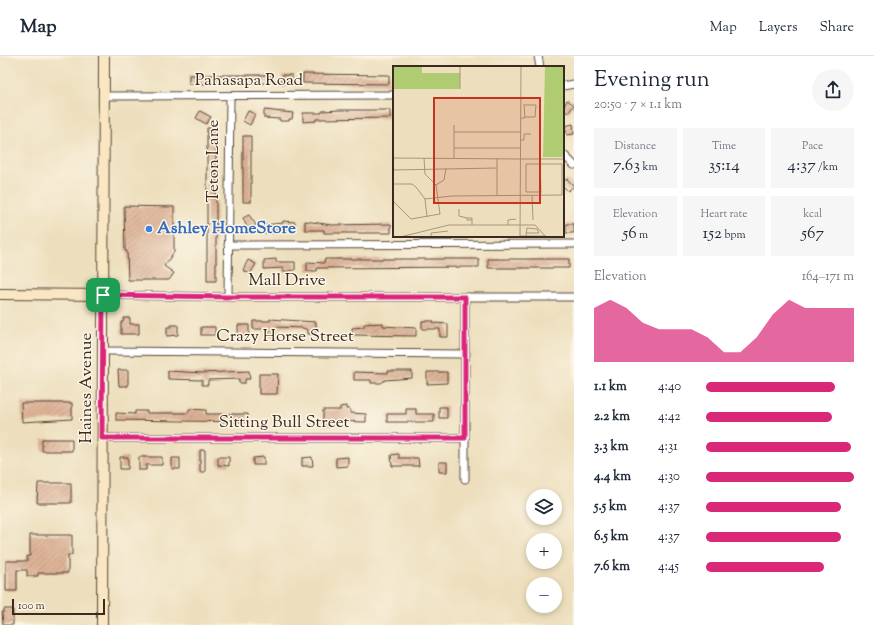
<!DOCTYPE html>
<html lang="en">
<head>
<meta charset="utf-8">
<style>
	body { margin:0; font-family:"Sorts Mill Goudy",serif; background:#f6f6f7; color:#1f2937; height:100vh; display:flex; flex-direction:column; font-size:15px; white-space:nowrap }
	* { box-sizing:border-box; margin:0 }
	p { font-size:13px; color:#747a83 }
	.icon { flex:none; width:22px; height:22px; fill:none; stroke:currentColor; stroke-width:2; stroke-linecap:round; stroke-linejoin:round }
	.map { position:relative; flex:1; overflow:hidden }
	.drawer { display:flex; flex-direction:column; background:#fff; width:300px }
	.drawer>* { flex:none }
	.buttons { position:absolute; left:526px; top:433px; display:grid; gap:8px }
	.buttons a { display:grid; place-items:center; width:36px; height:36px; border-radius:50%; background:#fff; box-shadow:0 2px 6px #0003; font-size:20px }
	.scale { position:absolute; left:12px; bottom:10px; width:93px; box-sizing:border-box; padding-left:4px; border:2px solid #3b2a1e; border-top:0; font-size:11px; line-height:14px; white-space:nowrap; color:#3b2a1e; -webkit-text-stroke:3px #fcf5e5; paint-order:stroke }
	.pin { position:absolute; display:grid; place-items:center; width:34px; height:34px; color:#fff; margin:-17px; border-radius:8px; box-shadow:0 2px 6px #0006 }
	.round { display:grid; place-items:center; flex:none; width:42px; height:42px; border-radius:21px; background:#f6f6f7 }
	.summary { display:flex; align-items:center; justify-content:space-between; height:68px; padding:0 20px }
	h1 { font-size:22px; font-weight:600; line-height:30px }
	.stats { display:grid; grid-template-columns:repeat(3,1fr); gap:6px; height:68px; padding:4px 20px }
	.stats div { display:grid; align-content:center; border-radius:0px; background:#f6f6f7; text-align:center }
	.stats b { font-size:17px; font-weight:600 }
	.stats small { font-size:11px; font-weight:400 }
	.stats p { font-size:11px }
	.chart { height:112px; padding:8px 20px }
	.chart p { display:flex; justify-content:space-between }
	.chart svg { width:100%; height:72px; margin-top:4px; fill:#db2777; opacity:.7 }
	ul { padding:0 20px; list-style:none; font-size:13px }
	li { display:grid; grid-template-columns:64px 48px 1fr; align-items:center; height:30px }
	li i { height:10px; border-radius:5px; background:#db2777 }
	header { display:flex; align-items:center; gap:24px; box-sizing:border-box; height:56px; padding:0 20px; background:#fff; border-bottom:1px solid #e0e1e3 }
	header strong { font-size:19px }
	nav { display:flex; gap:22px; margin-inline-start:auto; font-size:14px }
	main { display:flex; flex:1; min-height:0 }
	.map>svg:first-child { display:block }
</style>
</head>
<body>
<header>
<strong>Map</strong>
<nav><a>Map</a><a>Layers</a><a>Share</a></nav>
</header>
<main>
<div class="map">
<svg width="574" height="569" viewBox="0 0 574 569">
	<defs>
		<pattern id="building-hatch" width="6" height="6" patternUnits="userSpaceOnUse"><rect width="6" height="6" fill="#deb396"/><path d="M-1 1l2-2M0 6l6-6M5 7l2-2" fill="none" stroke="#b5927a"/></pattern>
	</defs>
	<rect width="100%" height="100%" fill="#fcf5e5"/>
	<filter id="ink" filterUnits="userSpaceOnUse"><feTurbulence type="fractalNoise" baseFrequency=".025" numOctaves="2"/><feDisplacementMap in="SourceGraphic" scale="8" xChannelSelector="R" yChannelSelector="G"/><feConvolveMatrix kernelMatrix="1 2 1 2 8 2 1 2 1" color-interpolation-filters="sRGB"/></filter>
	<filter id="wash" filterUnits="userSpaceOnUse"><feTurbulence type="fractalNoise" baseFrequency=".012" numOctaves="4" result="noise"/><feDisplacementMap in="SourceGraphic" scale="16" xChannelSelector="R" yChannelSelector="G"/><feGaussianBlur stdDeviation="0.9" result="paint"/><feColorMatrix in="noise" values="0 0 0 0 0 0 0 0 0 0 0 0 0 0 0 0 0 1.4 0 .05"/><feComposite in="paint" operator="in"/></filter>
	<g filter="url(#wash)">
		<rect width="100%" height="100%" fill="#eddfbd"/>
		<g id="blocks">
			<path fill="url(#building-hatch)" d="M303 18 389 19V28L303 27Z
				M189 19H272V27L189 28Z
				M282 19H292V27L282 28Z
				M567 44 574 49 568 57 563 53Z
				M264 54 293 57 292 63H289V65H280V63L264 62Z
				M341 54H390V62L316 63V65L303 66V57H322V55Z
				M200 55 211 61 206 68 196 62Z
				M248 55 255 58 250 69 243 65Z
				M573 68 574 78 567 79 565 70Z
				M207 72H216V225H207Z
				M243 80H251V146H243Z
				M567 123 574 130 568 135 563 130V126Z
				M124 150 174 151V196L164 210 174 217 169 224H128L127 195H125Z
				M249 159 256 169 248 173 243 162Z
				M283 165 295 166V174H276V177H264V169L283 167Z
				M305 165 332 169 391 168V177H324V174H305Z
				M566 168H574V177H566Z
				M276 203V206H295V214L283 216V212L264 213V204Z
				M325 203H479V211L317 212V215H307V206L324 207Z
				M488 203H569V212H488Z
				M248 204 256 208 250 218 243 214Z
				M124 262H130V268H139V278H121V266H123Z
				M270 263 316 266V278H308V274L303 272 276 271 275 280H269V273H253V265H270Z
				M422 265H434L433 267 448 268V281H440V273H422Z
				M383 267V270L416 272V280L352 279V272L364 271V268Z
				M171 269H178V279L167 280V271H171Z
				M238 269H249V279H238Z
				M201 271H215V279H201Z
				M118 314H128V330H119Z
				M168 315 202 317 249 315 250 323H245V327H239V323L208 324V329H202V324L168 323Z
				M388 315H412V322L385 324 381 327H371V324H354V316L388 317Z
				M427 316H447V327L427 328Z
				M259 318H278L277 338H259Z
				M21 347H72V363L22 366Z
				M346 350V353H350V357L366 358V366L333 365V370H323V354H340V351Z
				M439 351H447V362H439Z
				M189 353 206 354V358H248V366L116 364V357L135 358V355H147V357H188Z
				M406 353H416V358H434V366H387V358H406Z
				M42 383H72V395H42Z
				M200 394H205V416H200Z
				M399 398V402H418L419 410H392L391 399Z
				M120 401H128V413H120Z
				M139 401H162V409H146V414H139Z
				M218 401H229V410L218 409Z
				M264 401V409H253V402Z
				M312 401 313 410H302V402Z
				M348 401V410L336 411V402Z
				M172 402H180V413H172Z
				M439 406H447V416H439Z
				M38 427H71V447H37Z
				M30 479H72V499H68V517H38V520H27V514H17V535H6V505H27V500H30Z
				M4 553H13V569H3L2 556H4Z"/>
		</g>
	</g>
	<g filter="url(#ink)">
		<use href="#blocks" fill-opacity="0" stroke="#564536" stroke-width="1"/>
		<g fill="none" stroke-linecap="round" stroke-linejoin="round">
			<g stroke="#564536" stroke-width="9">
				<path id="street" d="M538 0 540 11
					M563 30 574 28
					M104 40 394 39
					M563 98 574 109
					M228 189 574 188
					M103 239 228 241H574
					M228 241 230 40
					M103 295 466 298
					M102 382H465
					M465 423V241"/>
			</g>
			<g stroke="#564536" stroke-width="12">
				<path id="secondary" d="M0 238 103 239
					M102 569 104 0"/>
			</g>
			<use href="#street" stroke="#fff" stroke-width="7"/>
			<use href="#secondary" stroke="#f9e7c3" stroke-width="10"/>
		</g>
	</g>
	<g fill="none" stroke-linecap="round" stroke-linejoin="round" filter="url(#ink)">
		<g stroke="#fff" stroke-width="8">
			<path id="route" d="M103 239 228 241H465V382H102Z"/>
		</g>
		<use href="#route" stroke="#db2777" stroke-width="5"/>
	</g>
	<circle fill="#3f7fe0" stroke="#fcf5e5" stroke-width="1.5" cx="149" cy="173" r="4"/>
	<g text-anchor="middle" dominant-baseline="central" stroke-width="3" stroke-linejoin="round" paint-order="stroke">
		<g font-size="17" fill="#3b2a1e" stroke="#fcf5e5">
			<text x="249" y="25">Pahasapa Road</text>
			<text transform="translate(214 105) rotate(-90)">Teton Lane</text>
			<text x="287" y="225">Mall Drive</text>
			<text x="285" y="281">Crazy Horse Street</text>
			<text transform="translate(87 332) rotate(-90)">Haines Avenue</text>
			<text x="284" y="367">Sitting Bull Street</text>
		</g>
		<g font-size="17" font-weight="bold" fill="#366cbe" stroke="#fcf5e5" text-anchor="start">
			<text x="157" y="173">Ashley HomeStore</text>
		</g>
	</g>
	<g transform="translate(393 10)">
		<rect width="171" height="171" fill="#eddfbd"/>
		<path d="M152 0H171V91H150Z" fill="#b0cc72"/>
		<path d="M0 0H29V7H67V23H0Z" fill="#b0cc72"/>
		<path fill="none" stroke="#a6977d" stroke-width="1" d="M67 0V23M132 51H142L143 39H132M128 52H132L131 38M61 66H128M128 74H131V68H138M61 82H128M0 92 128 93M61 92V59M128 93H171M147 95 148 127M0 104 104 102M0 118H19L23 121 32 133 34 151M43 119 51 114 53 102M104 129V92M139 129 140 154M32 133 59 130 169 129V98H133V126H148M0 135 18 153 47 148 43 119 32 108 31 92M66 143V150L74 152M79 154H74V152H79V159M115 159V154L123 153M133 167H146M127 170H153M133 170 134 162 144 163 146 167M7 171 56 159H142L153 171M38 171V167L55 165M109 171H123M127 171 128 0"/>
		<path fill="#c8321e" fill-opacity="0.15" stroke="#c8321e" stroke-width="2" d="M41 32H147V137H41Z"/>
		<rect width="171" height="171" fill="none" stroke="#3b2a1e" stroke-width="2"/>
	</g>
</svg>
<div class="buttons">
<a><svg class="icon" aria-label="layers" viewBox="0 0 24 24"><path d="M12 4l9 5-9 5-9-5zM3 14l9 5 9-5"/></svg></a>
<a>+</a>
<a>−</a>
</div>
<div class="scale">100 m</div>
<div class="pin" style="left:103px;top:239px;background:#1e9e55"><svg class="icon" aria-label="arrive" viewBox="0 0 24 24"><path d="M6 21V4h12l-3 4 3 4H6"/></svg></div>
</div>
<section class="drawer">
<div class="summary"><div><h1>Evening run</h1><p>20:50 · 7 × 1.1 km</p></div><a class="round"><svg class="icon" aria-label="share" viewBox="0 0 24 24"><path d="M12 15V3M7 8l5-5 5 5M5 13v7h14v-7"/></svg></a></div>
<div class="stats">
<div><p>Distance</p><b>7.63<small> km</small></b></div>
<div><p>Time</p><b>35:14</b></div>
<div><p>Pace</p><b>4:37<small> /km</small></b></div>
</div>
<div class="stats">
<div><p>Elevation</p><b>56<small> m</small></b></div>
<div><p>Heart rate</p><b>152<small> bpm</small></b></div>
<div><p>kcal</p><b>567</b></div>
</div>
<div class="chart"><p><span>Elevation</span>164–171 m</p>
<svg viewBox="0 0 160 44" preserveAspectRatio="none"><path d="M0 44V11L10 6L20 11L30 20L40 24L50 24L60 24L70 29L80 38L90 38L100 29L110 15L120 6L130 11L140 11L150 11L160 11V44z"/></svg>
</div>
<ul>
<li><b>1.1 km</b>4:40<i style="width:87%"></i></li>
<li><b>2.2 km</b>4:42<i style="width:85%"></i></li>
<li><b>3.3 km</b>4:31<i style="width:98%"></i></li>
<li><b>4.4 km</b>4:30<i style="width:100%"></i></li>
<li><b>5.5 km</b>4:37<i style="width:91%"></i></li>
<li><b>6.5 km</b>4:37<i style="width:91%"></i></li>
<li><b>7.6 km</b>4:45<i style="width:80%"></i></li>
</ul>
</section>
</main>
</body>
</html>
